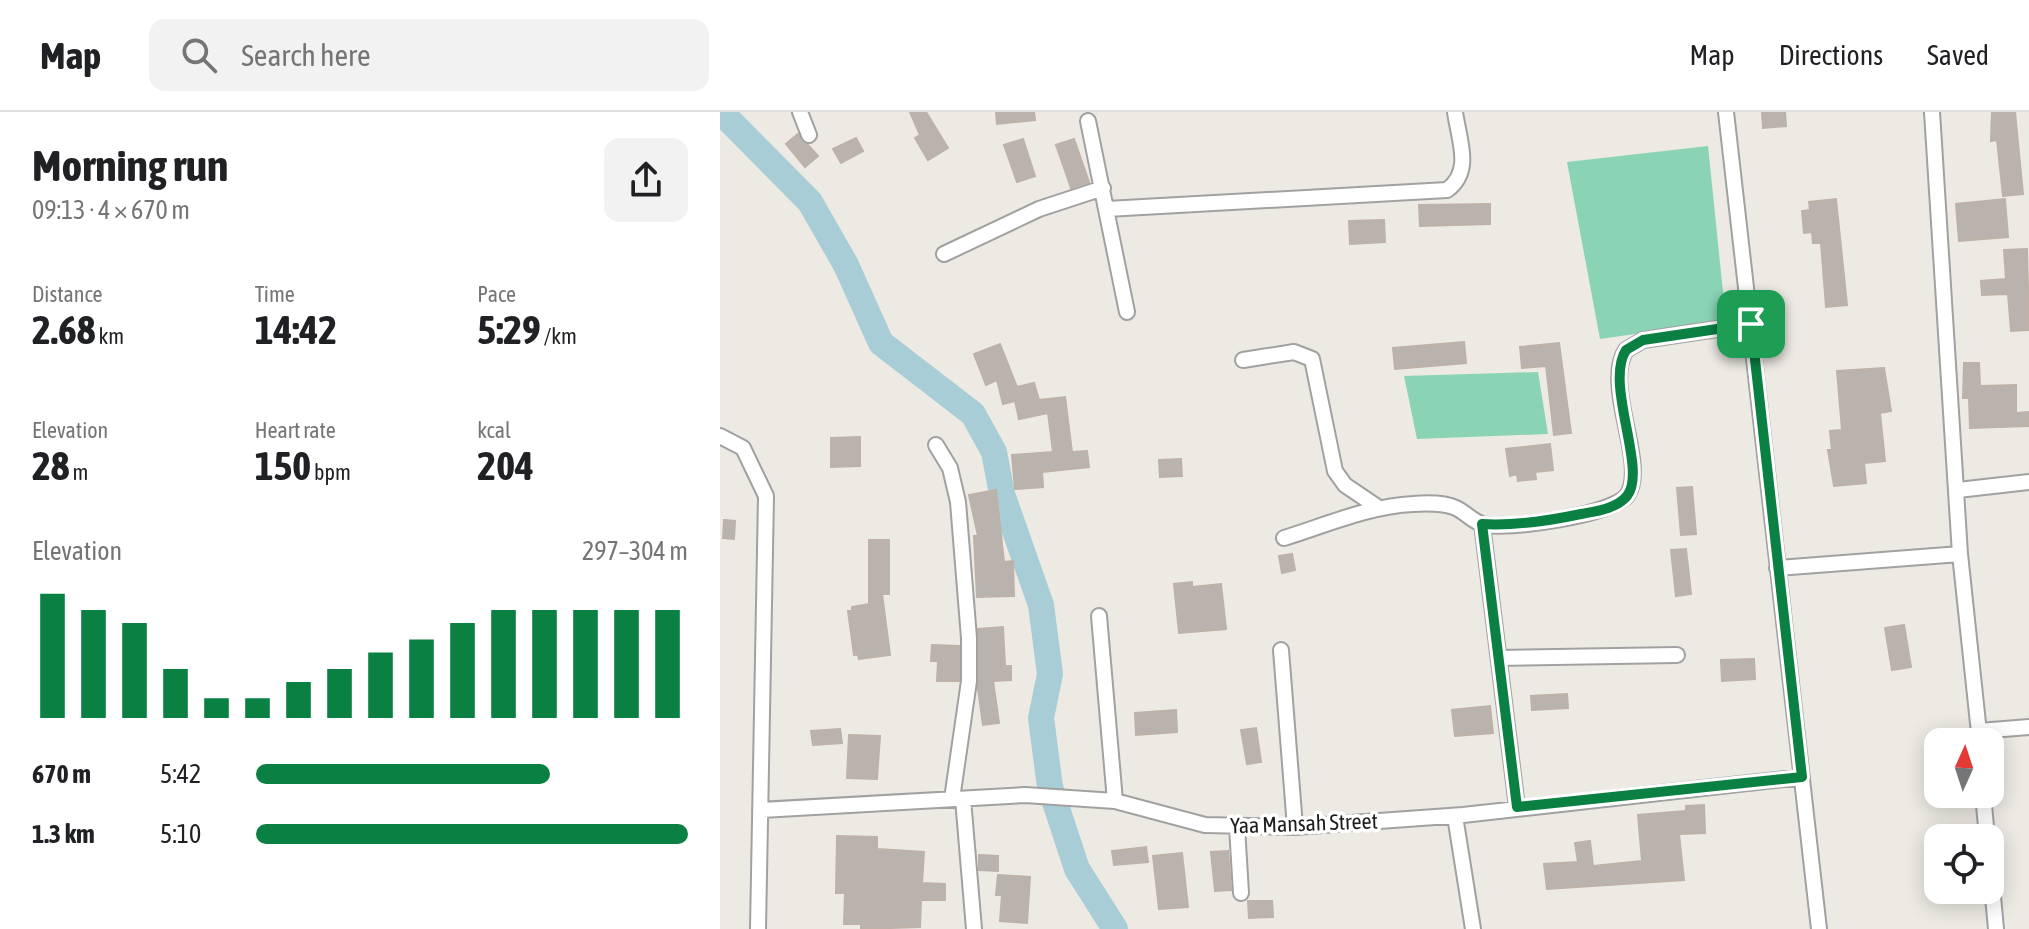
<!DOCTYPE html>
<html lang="en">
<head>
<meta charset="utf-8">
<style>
	body { margin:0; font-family:"Asap Condensed",sans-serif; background:#f2f2f2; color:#202124; height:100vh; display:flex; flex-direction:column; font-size:30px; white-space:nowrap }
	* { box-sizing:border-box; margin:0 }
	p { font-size:26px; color:#757577 }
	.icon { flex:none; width:44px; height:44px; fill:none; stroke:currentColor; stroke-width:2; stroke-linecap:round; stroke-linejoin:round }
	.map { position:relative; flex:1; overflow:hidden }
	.panel { display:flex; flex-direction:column; background:#fff; width:720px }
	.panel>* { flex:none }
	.needle { width:52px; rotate:3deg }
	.controls { position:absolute; left:1204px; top:616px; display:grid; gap:16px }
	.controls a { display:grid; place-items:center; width:80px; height:80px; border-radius:16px; background:#fff; box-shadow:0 4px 20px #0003; font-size:40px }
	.pin { position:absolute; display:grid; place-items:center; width:68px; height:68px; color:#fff; margin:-34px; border-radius:16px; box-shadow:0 4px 12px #0006 }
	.round { display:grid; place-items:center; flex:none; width:84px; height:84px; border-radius:16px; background:#f2f2f2 }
	.overview { display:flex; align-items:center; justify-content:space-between; height:136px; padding:0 32px }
	h1 { font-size:44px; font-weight:700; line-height:60px }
	.metrics { display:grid; grid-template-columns:repeat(3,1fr); gap:12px; height:136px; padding:8px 32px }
	.metrics div { display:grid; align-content:center }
	.metrics b { font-size:40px; font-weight:700 }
	.metrics small { font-size:22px; font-weight:400 }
	.metrics p { font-size:22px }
	.chart { height:224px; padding:16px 32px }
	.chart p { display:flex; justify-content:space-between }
	.chart svg { width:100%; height:144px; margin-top:8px; stroke:#0b8043; stroke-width:6 }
	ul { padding:0 32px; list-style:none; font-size:26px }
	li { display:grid; grid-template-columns:128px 96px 1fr; align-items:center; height:60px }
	li i { height:20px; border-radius:10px; background:#0b8043 }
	header { display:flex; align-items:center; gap:48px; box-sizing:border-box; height:112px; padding:0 40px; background:#fff; border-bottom:2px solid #e0e0e0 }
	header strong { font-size:38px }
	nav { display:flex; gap:44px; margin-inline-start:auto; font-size:28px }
	.search { width:560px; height:72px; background:#f2f2f2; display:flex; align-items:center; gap:20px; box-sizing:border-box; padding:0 28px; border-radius:16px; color:#757577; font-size:30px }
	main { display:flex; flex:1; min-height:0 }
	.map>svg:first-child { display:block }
</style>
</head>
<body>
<header>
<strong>Map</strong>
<div class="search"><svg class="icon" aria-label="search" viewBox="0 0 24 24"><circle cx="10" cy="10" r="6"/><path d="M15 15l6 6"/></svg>Search here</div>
<nav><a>Map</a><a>Directions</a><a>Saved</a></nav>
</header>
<main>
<section class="panel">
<div class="overview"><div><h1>Morning run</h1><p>09:13 · 4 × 670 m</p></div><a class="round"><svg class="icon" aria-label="share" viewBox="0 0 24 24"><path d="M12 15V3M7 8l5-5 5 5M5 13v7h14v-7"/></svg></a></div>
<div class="metrics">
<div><p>Distance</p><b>2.68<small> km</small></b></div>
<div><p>Time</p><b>14:42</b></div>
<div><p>Pace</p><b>5:29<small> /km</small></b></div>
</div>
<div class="metrics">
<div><p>Elevation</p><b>28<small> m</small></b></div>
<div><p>Heart rate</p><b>150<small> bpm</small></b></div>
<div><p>kcal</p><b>204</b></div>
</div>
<div class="chart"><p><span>Elevation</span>297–304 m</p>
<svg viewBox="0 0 160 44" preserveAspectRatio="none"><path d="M5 44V6M15 44V11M25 44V15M35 44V29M45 44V38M55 44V38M65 44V33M75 44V29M85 44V24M95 44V20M105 44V15M115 44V11M125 44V11M135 44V11M145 44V11M155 44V11"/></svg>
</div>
<ul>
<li><b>670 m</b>5:42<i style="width:68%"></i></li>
<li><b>1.3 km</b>5:10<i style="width:100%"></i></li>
</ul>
</section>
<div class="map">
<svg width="1309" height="817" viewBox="0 0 1309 817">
	<rect width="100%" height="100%" fill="#edeae4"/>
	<path fill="#8ad4b5" d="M988 34 1006 209 880 227 847 50Z
		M818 260 828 322 697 327 684 264Z"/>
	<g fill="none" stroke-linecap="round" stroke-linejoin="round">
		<path stroke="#a9cdd6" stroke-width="26" d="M1 0 90 90 126 153 161 231 253 302 274 340 282 382 321 493 330 562 321 606 330 675 357 757 395 817"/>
	</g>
	<path fill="#bab3ad" stroke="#bdb1a8" stroke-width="2" d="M190 0H206L228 36 208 48 195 26 200 23Z
		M276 0H314L315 8 277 12Z
		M1042 0H1065L1066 14 1043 16Z
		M1272 0H1295L1303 82 1283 84 1277 28 1271 29Z
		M78 22 98 44 85 55 66 32Z
		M136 26 143 39 121 51 113 37Z
		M303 27 315 64 297 70 284 33Z
		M354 27 369 70 351 76 336 33Z
		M1116 87 1127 193 1106 195 1101 131H1093L1092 120 1084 121 1082 99 1090 98 1089 90Z
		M1285 87 1288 125 1239 129 1236 92Z
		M770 92V112L700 114 699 93Z
		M664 108 665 130 630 132 629 109Z
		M1307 137 1309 218 1291 219 1288 182 1262 183 1261 169 1286 167 1284 138Z
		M744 230 746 251 675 257 673 236Z
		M839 231 851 321 834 323 826 254 802 256 800 235Z
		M280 232 297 275 314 271 319 288 345 285 352 340 367 339 369 355 322 360 323 375 295 377 292 343 333 340 328 301 299 307 295 289 283 292 277 268 266 273 254 242Z
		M1244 251H1259L1260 274 1296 273V301L1309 300V314L1250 316 1249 286H1243Z
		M1164 256 1171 299 1160 301 1165 349 1144 351 1146 371 1114 374 1108 338H1112L1110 319 1122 318 1117 259Z
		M140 325V354L111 355V326Z
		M830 332 833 358 815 360 816 367 798 369 797 362 790 364 786 337Z
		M461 347 462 364 440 365 439 348Z
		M972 375 976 422 961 423 957 376Z
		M276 378 284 450 293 449 294 484 257 485 254 424H258L249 383Z
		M4 408 15 409 14 427 3 426Z
		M149 428H169V482H162L170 543 139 547 138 542 134 543 128 499H132V495L149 492Z
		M966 437 971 482 956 484 951 438Z
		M572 442 575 458 562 461 559 444Z
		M472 470V475L501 472 506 517 459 521 454 472Z
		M1184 513 1191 555 1172 558 1165 516Z
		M283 515 285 554H291V568L273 569 279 611 263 613 258 577V517Z
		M212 533 239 534V569H217L218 549H211Z
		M1034 547 1035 567 1002 569 1001 548Z
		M847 582 848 596 812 598 811 584Z
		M770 594 773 621 735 624 732 598Z
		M456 598 457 620 416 623 415 601Z
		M536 616 541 650 527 652 521 618Z
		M120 617 122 631 93 633 91 619Z
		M129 623 160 624 157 667 127 666Z
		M984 693 985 721 959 722 964 768 827 777 824 752 858 750 855 731 870 729 873 754 922 749 918 703 966 699V694Z
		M117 724 157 725V737L204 740 202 771 225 772V788H201L200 815 141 817V812H124L125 781H116Z
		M426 735 428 750 394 753 392 739Z
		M508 739 511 778 495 779 491 740Z
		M462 741 468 795 439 797 433 744Z
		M259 743 278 744V759L259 758Z
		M278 763 310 765 307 811 280 809 282 783H276Z
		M528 789H552L553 805 529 806Z"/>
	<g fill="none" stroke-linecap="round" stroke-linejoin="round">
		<g stroke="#a1a1a1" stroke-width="18">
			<path id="minor" d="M80 0 89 23
				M1006 0 1099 817
				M1212 0 1240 442 1260 630
				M368 9 407 200
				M387 97 727 78C753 59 739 29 735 0
				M224 142 319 97 383 76
				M523 248 574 240 592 247 615 359 625 373 659 396
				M0 324 23 336 46 384 38 817
				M216 333 230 356 238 390 249 526V569L232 687
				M1238 378 1309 370
				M762 412 797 695
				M564 426C606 413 649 394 693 392 705 391 725 391 736 396 745 400 752 409 762 412 785 419 896 403 908 382 927 350 883 273 906 238L923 228 1031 212
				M1057 456 1240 442
				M379 504 395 689
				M561 538 575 715
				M779 546 957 543
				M1259 619 1309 615
				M1263 682 1267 726
				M243 687 254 817
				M40 698 305 683 395 689 485 713 575 715 743 703 1082 665
				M735 704 753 817
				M517 715 521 781
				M1270 753 1276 817"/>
		</g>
		<use href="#minor" stroke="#fff" stroke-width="14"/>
	</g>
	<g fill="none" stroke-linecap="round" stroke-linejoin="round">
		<g stroke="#fff" stroke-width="16">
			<path id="route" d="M1031 212 1082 665 797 695 762 412C795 414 828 409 861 402 876 399 896 397 907 384 928 358 884 272 906 238L923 228Z"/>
		</g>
		<use href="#route" stroke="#0b8043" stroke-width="10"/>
	</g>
	<g text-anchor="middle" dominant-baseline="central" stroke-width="7" stroke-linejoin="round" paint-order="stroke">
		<g font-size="22" fill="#1d1d1d" stroke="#fff">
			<text transform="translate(584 711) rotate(-2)">Yaa Mansah Street</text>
		</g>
	</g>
</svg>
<div class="controls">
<a><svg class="needle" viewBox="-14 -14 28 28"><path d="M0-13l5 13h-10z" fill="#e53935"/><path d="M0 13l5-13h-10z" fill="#757577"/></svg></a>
<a><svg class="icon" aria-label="locate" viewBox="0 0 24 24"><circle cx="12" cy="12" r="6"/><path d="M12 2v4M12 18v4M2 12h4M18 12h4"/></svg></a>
</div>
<div class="pin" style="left:1031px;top:212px;background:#1e9e55"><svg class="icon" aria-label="arrive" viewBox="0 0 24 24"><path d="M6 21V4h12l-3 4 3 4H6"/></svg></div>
</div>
</main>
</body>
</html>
